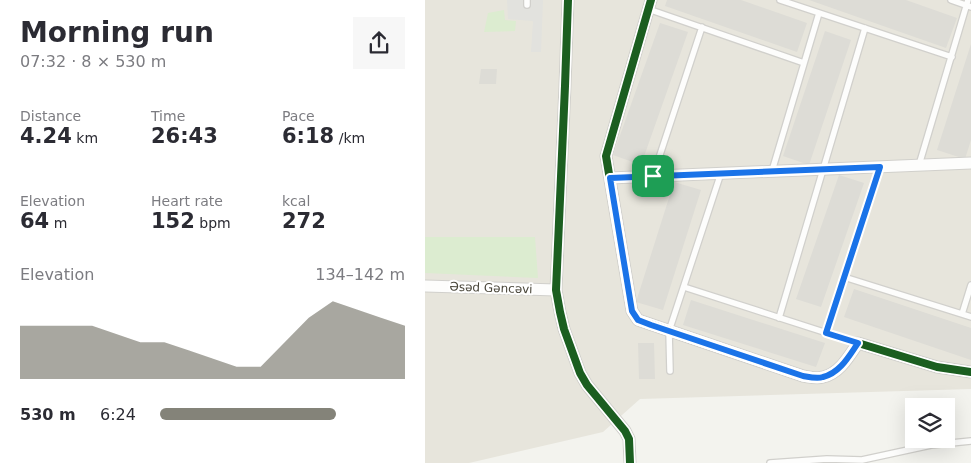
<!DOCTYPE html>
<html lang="en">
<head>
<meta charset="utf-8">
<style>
	body { margin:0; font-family:"DejaVu Sans",sans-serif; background:#f7f7f7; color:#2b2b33; height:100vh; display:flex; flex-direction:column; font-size:19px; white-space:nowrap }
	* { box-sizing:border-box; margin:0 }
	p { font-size:16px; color:#7c7c81 }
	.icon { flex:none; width:28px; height:28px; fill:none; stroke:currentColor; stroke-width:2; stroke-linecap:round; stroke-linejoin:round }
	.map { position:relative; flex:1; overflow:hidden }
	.drawer { display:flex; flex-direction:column; background:#fff; width:425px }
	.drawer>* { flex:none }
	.fabs { position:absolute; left:480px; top:398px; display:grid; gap:10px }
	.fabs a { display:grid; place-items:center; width:50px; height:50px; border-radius:0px; background:#fff; box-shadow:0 5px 20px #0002; font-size:25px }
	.pin { position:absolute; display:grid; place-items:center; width:42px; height:42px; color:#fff; margin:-21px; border-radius:10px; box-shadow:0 2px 8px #0006 }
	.round { display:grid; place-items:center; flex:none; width:52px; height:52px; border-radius:0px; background:#f7f7f7 }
	.headline { display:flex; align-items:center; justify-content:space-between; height:85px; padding:0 20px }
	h1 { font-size:28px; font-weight:700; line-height:38px }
	.stats { display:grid; grid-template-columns:repeat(3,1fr); gap:8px; height:85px; padding:5px 20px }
	.stats div { display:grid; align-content:center }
	.stats b { font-size:21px; font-weight:700 }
	.stats small { font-size:14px; font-weight:400 }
	.stats p { font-size:14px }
	.chart { height:140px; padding:10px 20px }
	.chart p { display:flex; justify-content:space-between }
	.chart svg { width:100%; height:90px; margin-top:5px; fill:#848379; opacity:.7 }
	ul { padding:0 20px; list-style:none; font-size:16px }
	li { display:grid; grid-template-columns:80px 60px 1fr; align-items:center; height:38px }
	li i { height:12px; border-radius:6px; background:#848379 }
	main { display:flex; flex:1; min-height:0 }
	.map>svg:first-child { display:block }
</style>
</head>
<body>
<main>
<section class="drawer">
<div class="headline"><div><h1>Morning run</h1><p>07:32 · 8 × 530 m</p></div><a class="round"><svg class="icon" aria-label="share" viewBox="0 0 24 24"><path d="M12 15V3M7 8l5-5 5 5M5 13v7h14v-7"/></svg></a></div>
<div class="stats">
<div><p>Distance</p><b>4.24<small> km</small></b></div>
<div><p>Time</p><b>26:43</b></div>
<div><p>Pace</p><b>6:18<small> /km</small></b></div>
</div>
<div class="stats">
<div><p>Elevation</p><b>64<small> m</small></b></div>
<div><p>Heart rate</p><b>152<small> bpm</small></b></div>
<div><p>kcal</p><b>272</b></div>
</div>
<div class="chart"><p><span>Elevation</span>134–142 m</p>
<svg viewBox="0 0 160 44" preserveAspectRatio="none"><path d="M0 44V18L10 18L20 18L30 18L40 22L50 26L60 26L70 30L80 34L90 38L100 38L110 26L120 14L130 6L140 10L150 14L160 18V44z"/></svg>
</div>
<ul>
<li><b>530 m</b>6:24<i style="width:72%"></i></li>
</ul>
</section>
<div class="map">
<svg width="546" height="463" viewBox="0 0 546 463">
	<rect width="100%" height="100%" fill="#f3f3ee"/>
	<path fill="#e7e5dc" d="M0 0H546V389L215 399 178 432 44 463H0Z"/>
	<path fill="#dcecd0" d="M79 10 80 20 91 21 90 31 59 32 63 13Z
		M0 237H110L113 278 0 273Z"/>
	<path fill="#e2e2de" d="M82 0H118L116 52H106L108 21 83 19Z"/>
	<path fill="#dddcd6" d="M242 0H316L382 23 372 52 240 6Z
		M384 0H481L532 18 521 48Z
		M235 23 263 32 216 165 188 155Z
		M400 31 426 40 384 165 358 156Z
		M546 44V140L540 159 512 150Z
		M56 69H72L71 84H54Z
		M414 175 439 183 396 307 371 299Z
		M249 182 276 190 238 310 211 302Z
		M429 289 546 328V360L419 317Z
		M266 300 400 343 391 367 258 325Z
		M213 343H229L230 379H214Z"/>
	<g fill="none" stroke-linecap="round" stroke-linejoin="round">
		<g stroke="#d1d0cc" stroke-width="8">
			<path id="service" d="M355 0 527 57
				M526 0 546 7
				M102 5V0
				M223 9 379 63
				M494 165 543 0
				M347 171 394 13
				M228 176 277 27
				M419 277 546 317
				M259 287 433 343
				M537 314 546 285
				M354 318 440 28
				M401 333 455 167
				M245 371 244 331 296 173
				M345 463 402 459 437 460 506 445 546 441"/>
		</g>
		<g stroke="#d1d0cc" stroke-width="13">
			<path id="minor" d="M143 0 140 86 131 290 135 312 139 329 155 373 162 385 200 431 204 439 205 463
				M226 0 181 156 207 311 213 320 378 376C384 377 392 379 398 377 415 373 424 356 433 343L512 367 546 372
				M185 178 546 163
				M0 286 131 290"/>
		</g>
		<use href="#service" stroke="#fdfdfc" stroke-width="5.5"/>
		<use href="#minor" stroke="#fdfdfc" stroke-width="11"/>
		<g stroke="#fff" stroke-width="11">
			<path id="cycleway" d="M143 0 140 86 131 290 135 312 139 329 155 373 162 385 200 431 204 439 205 463
				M226 0 181 156 207 311 213 320 378 376C384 377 392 379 398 377 415 373 424 356 433 343L512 367 546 372"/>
		</g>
		<use href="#cycleway" stroke="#1b5e20" stroke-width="8"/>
	</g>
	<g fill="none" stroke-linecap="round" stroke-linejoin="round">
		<g stroke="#fff" stroke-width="10">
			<path id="route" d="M455 167 401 333 433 343C424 356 415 373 398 377 392 379 384 377 378 376L226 325 213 320 207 311 185 178Z"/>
		</g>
		<use href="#route" stroke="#1a73e8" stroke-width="6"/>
	</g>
	<g text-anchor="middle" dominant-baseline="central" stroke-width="4" stroke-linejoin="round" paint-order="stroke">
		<g font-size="12" fill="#49463a" stroke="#fff">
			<text transform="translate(66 288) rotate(2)">Əsəd Gəncəvi</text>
		</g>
	</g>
</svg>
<div class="fabs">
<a><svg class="icon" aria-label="layers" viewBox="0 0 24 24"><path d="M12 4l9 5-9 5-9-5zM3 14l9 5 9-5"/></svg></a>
</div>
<div class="pin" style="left:228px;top:176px;background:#1e9e55"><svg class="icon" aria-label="arrive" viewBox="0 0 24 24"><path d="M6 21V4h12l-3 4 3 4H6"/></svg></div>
</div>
</main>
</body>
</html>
